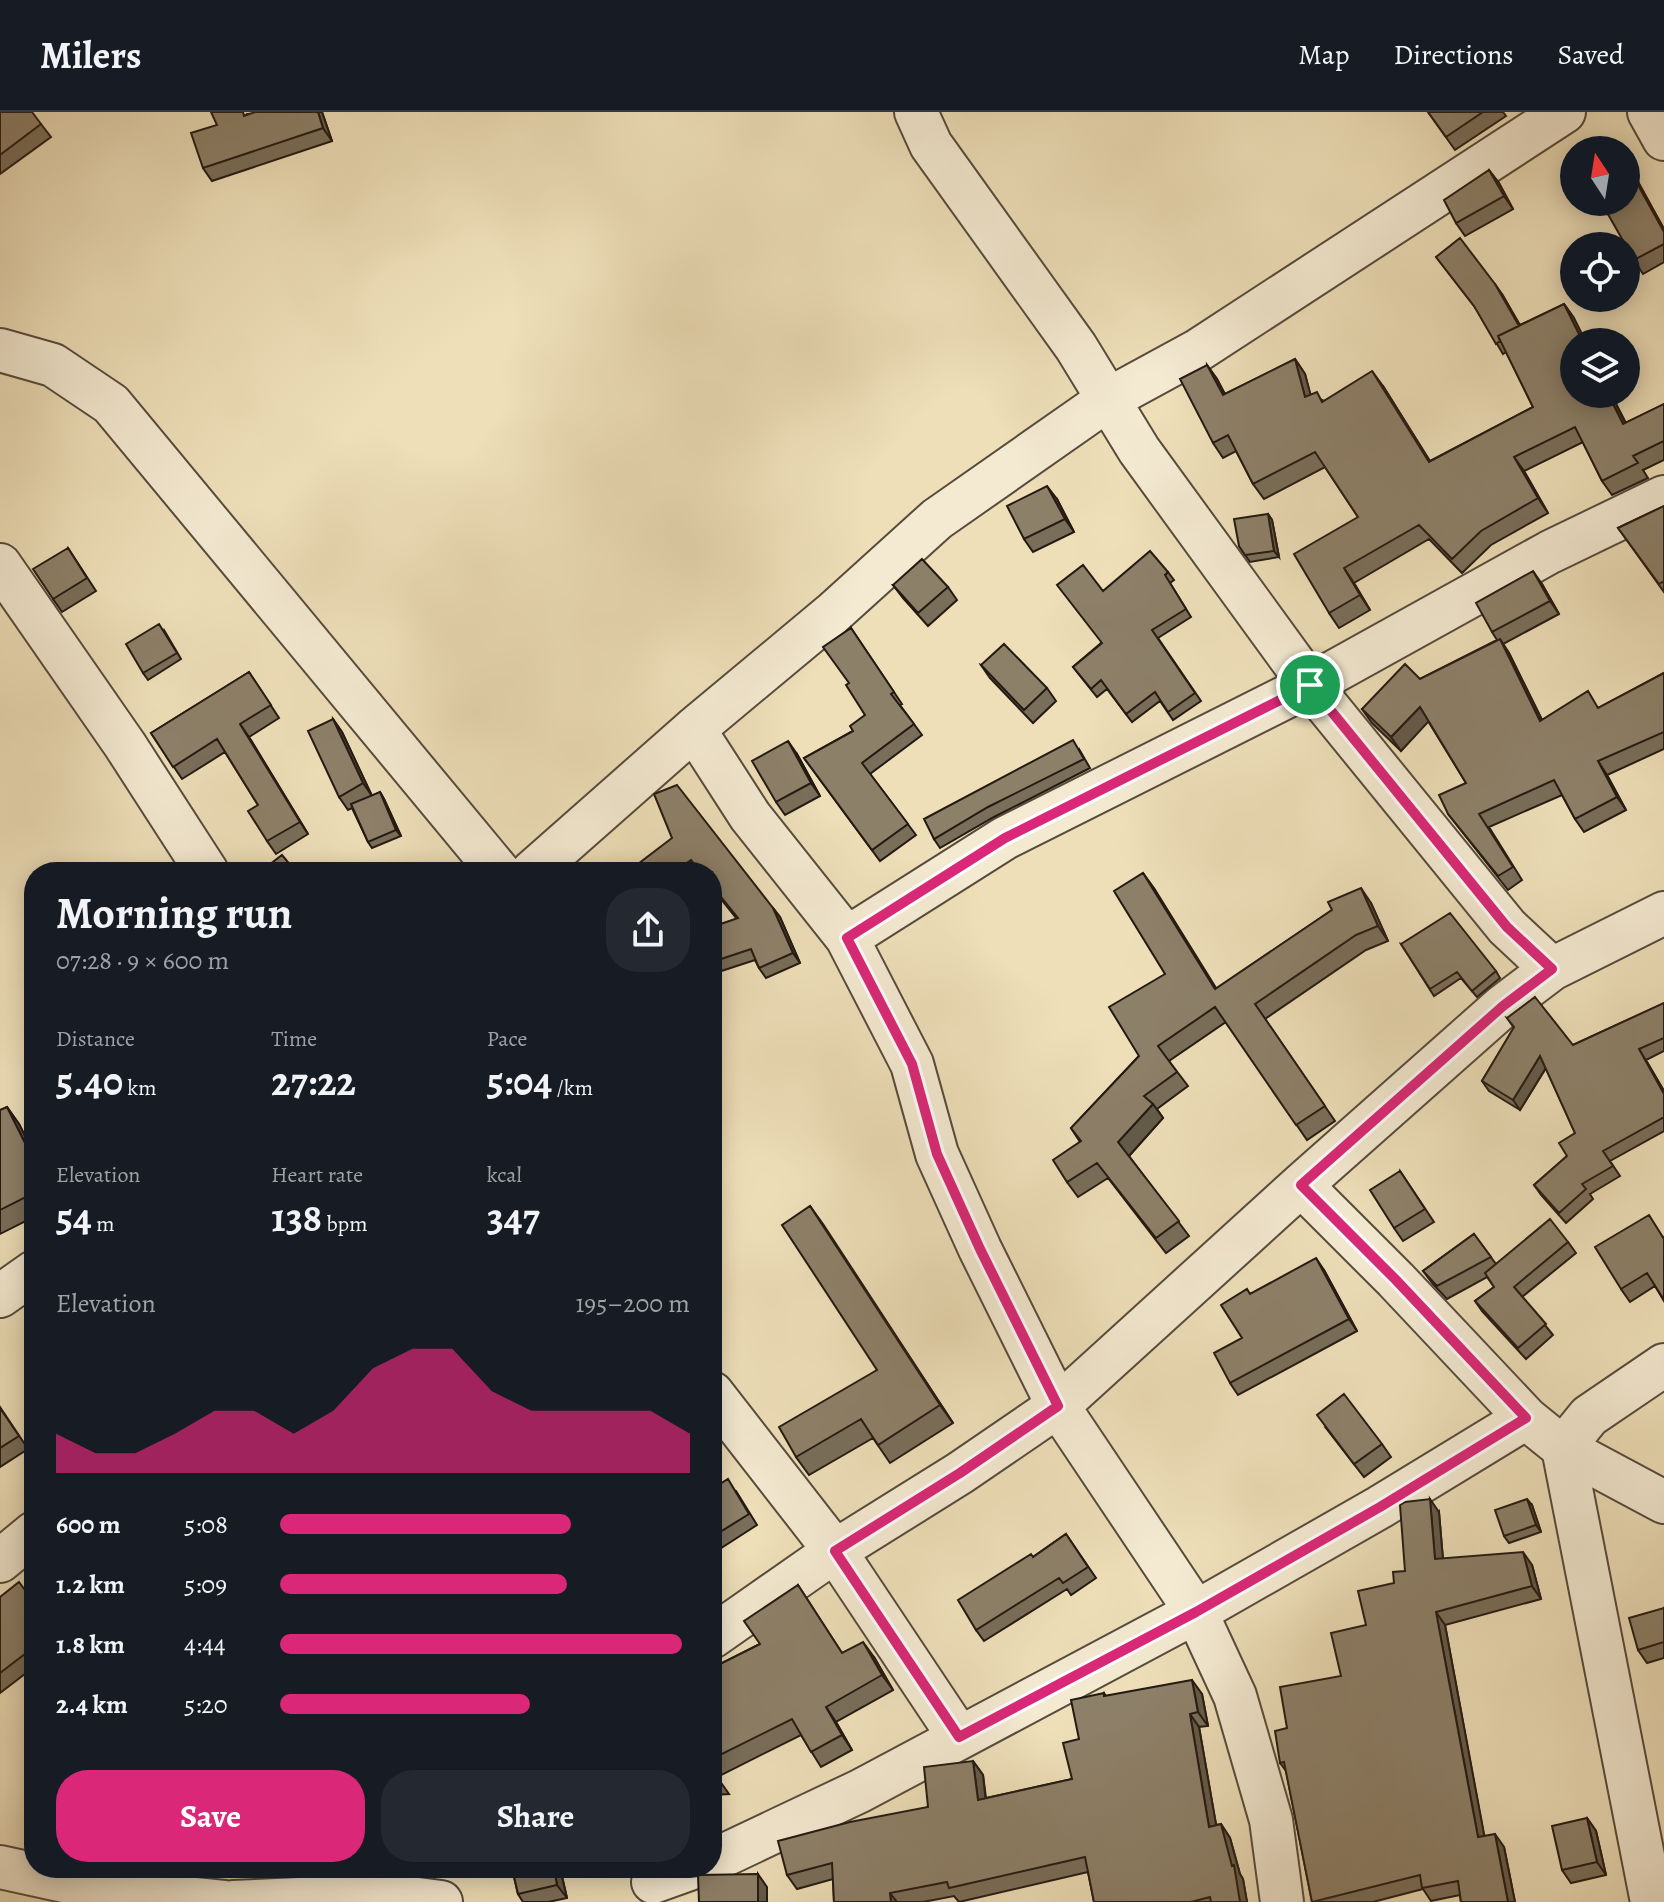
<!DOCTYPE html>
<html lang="en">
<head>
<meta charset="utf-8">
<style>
	body { margin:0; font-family:Alegreya,serif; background:#242831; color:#f1f3f6; height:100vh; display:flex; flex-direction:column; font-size:30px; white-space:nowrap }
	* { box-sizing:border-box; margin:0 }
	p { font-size:26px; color:#9ea1a6 }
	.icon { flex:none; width:44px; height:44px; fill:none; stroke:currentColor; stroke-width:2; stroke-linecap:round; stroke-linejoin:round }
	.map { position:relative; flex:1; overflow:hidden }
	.side { position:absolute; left:24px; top:750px; width:698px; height:1016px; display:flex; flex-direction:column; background:#171b24; border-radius:32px; box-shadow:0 4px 20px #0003 }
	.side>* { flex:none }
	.needle { width:52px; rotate:348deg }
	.buttons { position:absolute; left:1560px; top:24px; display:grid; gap:16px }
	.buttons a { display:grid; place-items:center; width:80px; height:80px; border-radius:50%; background:#171b24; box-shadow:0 4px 20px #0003; font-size:40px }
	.pin { position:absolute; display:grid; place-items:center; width:68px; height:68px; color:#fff; margin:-34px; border:4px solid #fff; border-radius:50%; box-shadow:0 2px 8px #0007 }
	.round { display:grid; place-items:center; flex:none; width:84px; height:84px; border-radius:32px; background:#242831 }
	.summary { display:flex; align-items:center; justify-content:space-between; height:136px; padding:0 32px }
	h1 { font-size:44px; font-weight:600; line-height:60px }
	.metrics { display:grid; grid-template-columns:repeat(3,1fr); gap:12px; height:136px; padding:8px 32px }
	.metrics div { display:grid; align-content:center }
	.metrics b { font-size:40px; font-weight:600 }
	.metrics small { font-size:22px; font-weight:400 }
	.metrics p { font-size:22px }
	.chart { height:224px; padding:16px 32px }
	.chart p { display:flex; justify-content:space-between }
	.chart svg { width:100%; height:144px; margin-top:8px; fill:#db2777; opacity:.7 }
	.action { display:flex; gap:16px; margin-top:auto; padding:16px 32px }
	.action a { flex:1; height:92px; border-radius:32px; background:#db2777; color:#fff; font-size:32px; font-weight:600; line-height:92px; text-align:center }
	.action a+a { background:#242831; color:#f1f3f6 }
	ul { padding:0 32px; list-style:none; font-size:26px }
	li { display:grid; grid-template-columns:128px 96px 1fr; align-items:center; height:60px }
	li i { height:20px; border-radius:10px; background:#db2777 }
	header { display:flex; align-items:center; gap:48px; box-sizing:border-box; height:112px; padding:0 40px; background:#171b24; border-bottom:2px solid #363941 }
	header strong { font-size:38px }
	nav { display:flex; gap:44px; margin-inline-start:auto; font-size:28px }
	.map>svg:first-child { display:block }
</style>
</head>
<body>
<header>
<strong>Milers</strong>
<nav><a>Map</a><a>Directions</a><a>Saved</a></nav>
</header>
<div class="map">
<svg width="1664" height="1790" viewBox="0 0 1664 1790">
	<rect width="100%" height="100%" fill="#eedfb9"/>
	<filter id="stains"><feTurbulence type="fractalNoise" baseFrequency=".0025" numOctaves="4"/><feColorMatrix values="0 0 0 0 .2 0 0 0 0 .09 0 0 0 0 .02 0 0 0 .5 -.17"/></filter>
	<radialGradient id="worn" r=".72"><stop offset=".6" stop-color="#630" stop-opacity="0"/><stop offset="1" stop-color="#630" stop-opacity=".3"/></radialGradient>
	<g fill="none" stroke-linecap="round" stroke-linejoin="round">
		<g stroke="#564b3c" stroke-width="46">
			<path id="minor" d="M916 0 931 33 1076 235 1139 338 1310 573 1507 815 1552 857
				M1649 0 1664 27
				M0 238 53 253 111 292 499 760
				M0 453 125 633 207 760
				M694 617 750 704 847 826 912 952 937 1042 980 1137 1058 1294 1196 1500 1235 1584 1271 1708 1282 1790
				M532 760 694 617 832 502 937 407 1107 288 1197 239 1564 0
				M1664 801 1552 857 1503 894 1301 1073 1396 1168 1526 1306 1563 1336 1664 1390
				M847 826 1005 726 1310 573 1550 440 1664 385
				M0 1184 34 1160
				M712 1281 835 1439 959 1625
				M1563 1336 1652 1790
				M1563 1336 1589 1304 1664 1253
				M0 1449 34 1421
				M712 1525 835 1439 960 1361 1058 1294 1301 1073
				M712 1749 860 1679 1196 1500 1380 1395 1526 1306
				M0 1755 105 1778 224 1790
				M653 1770 692 1756
				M233 1790 387 1783 441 1790"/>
		</g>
		<use href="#minor" stroke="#f4ead2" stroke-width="42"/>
	</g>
	<path fill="#796e5a" stroke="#241a12" stroke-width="2" d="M0 0 41 12 51 25 0 62Z
		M322 0 332 29 212 69 203 56 247 2Z
		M1428 0H1503L1506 4 1455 38Z
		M1489 58 1499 71 1513 97 1465 124 1456 111Z
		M1637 68 1664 117V150L1643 162 1634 148Z
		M1436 145 1502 182 1520 213 1564 192 1574 206V282H1611L1626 311 1664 292V348L1643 358 1648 366 1612 383 1602 369 1583 330 1524 359 1548 401 1491 433 1462 461 1429 427 1354 471 1370 498 1339 516 1329 501 1358 405 1325 355 1264 387 1253 372 1236 339 1223 346 1213 331 1207 253 1217 267 1225 282 1295 247 1305 262 1310 282 1324 289 1383 274 1430 349 1533 295 1506 240 1503 242 1477 198Z
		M1057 387 1074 420 1033 440 1024 427Z
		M1664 394V480L1618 416Z
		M1268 402 1272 408 1279 445 1250 450 1239 434Z
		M68 436 96 479 62 500 53 487Z
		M1168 460 1174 468 1170 471 1191 505 1158 526 1201 589 1173 608 1160 589 1132 610 1107 577 1097 585 1073 555 1101 531Z
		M1542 472 1559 502 1503 532 1509 541 1542 608 1599 596 1664 561V637L1607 663 1626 698 1584 720 1575 707 1562 683 1489 715 1522 768 1508 778 1448 702 1466 671 1428 609 1401 639 1372 611 1362 597 1420 567 1497 528 1492 520Z
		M893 473 948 475 957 488 928 514 903 486Z
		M851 516 902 592 900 593 922 623 870 662 916 723 880 749 804 646 853 619 865 603 849 571Z
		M164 518 181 547 148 568 143 561Z
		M981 553 1047 576 1056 589 1033 611 990 566Z
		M249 560 279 606 249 625 308 722 276 742 267 729 258 693 225 640 182 667 151 621Z
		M333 607 342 620 372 684 380 680 384 687 401 724 372 736 368 730 352 696 348 698 339 685Z
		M1079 637 1090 656 994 705 940 736 934 727Z
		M797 642 820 684 785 703 776 690Z
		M672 726 773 796 780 805 800 851 766 866 759 856 755 848 712 862V815L737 807 712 776V760H700L698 758 694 760H643Z
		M1143 761 1216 877 1332 798 1371 791 1388 829 1366 838 1265 907 1335 1009 1307 1028 1226 910 1169 949 1188 974 1157 997 1163 1006 1129 1044 1189 1124 1166 1141 1108 1066 1078 1085 1067 1070 1080 1030 1071 1016 1139 944 1165 862Z
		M1401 832 1496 859 1500 866 1477 885 1461 866 1434 884Z
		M1664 891V939L1646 948 1664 979V1019L1610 1049 1620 1064 1590 1082 1593 1087 1566 1111 1541 1083 1534 1073 1567 1044 1575 1021 1546 956 1520 998 1489 979 1482 969 1514 916 1507 906 1573 933Z
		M712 893 718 901 712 905Z
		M7 995 19 1012 34 1042V1105L0 1122V998Z
		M1400 1059 1434 1110 1403 1129 1394 1116Z
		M810 1094 953 1311 890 1351 873 1326 809 1363 796 1345 877 1258Z
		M1474 1122 1496 1152 1568 1130 1576 1141 1522 1185 1553 1223 1526 1247 1482 1199 1475 1189 1494 1175 1487 1165 1447 1187 1433 1172 1423 1159Z
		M1664 1125V1189L1655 1174 1630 1190 1621 1177Z
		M1324 1158 1357 1219 1238 1283 1230 1271 1242 1226 1250 1182Z
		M0 1295 28 1337 0 1355Z
		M1326 1316 1382 1332 1391 1345 1364 1365Z
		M712 1377 736 1379 757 1413 712 1442Z
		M1532 1393 1541 1420 1509 1431 1504 1424Z
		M1439 1400 1443 1447 1532 1453 1541 1487 1445 1513 1484 1724 1504 1735 1515 1790H1461L1460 1783 1431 1789 1423 1777 1373 1790H1312L1286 1659 1280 1651 1287 1616 1341 1564 1366 1513 1394 1471 1405 1459Z
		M1066 1422 1096 1466 1071 1483 1067 1477 984 1529 976 1518 1033 1445Z
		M798 1473 842 1541 874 1545 893 1578 836 1610 852 1638 821 1655 801 1623 717 1665 729 1682 712 1683V1556L760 1532Z
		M0 1485 34 1490V1555L0 1581Z
		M1664 1496V1546L1647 1551 1638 1538Z
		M1104 1581 1106 1584 1202 1582 1208 1614 1199 1615 1216 1713 1221 1712 1230 1726 1240 1762 1243 1767 1247 1790H1094L1088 1760 959 1790 954 1784 923 1790H834L833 1767 797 1777 787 1763 928 1695 973 1649 983 1663 986 1686 1072 1667 1079 1627Z
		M1587 1706 1596 1719 1606 1763 1571 1771 1562 1758Z
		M512 1756H560L567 1786 548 1790H523L518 1782Z"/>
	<path fill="#635a4a" stroke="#241a12" stroke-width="2" d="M318 0H322L332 29 323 16Z
		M1628 55 1637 68 1664 117V120Z
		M1489 58 1499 71 1513 97 1504 84Z
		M1495 172 1502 182 1528 228 1521 218Z
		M1564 192 1574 206 1586 230H1583Z
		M1295 247 1305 262 1315 299 1305 285Z
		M1207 253 1217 267 1233 298 1223 283Z
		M1372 259 1383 274 1439 364 1429 350Z
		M1608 282H1611L1633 327 1623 312Z
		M1514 345 1524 359 1548 401 1538 386Z
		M1047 374 1057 387 1074 420 1065 407Z
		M1268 402 1272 408 1279 445 1274 439Z
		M1344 456 1354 471 1370 498 1360 483Z
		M1533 459 1542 472 1559 502 1550 489Z
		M1500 527 1509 541 1549 622 1540 609Z
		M1420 595 1429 609 1401 639 1391 625Z
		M333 607 342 620 372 684 363 671Z
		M240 612 249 625 308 722 300 710Z
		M788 629 797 642 820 684 811 671Z
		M1598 649 1607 663 1626 698 1617 685Z
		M380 680 384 687 401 724 396 718Z
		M1143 761 1154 776 1226 892 1215 877Z
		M1361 776 1371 791 1388 829 1378 814Z
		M773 796 780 805 800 851 793 841Z
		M1639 937 1664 979V982Z
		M1540 944 1547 954 1520 998 1513 988Z
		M1153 992 1163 1006 1128 1045 1118 1030Z
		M7 995 19 1012 34 1042V1049Z
		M810 1094 823 1112 953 1311 940 1293Z
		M1316 1146 1324 1158 1357 1219 1349 1207Z
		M1430 1387 1439 1400 1444 1460 1435 1447Z
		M1527 1387 1532 1393 1541 1420 1536 1413Z
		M1523 1440 1532 1453 1541 1487 1532 1474Z
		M1436 1500 1445 1513 1487 1738 1478 1725Z
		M863 1530 874 1545 893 1578 882 1563Z
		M1192 1568 1202 1582 1208 1614 1198 1600Z
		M826 1595 836 1610 852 1638 842 1623Z
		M1190 1602 1199 1615 1219 1729 1209 1715Z
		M973 1649 983 1663 987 1702 978 1688Z
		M1587 1706 1596 1719 1606 1763 1597 1750Z
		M1221 1712 1230 1726 1240 1762 1243 1767 1247 1790H1240Z
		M1495 1722 1504 1735 1515 1790H1508Z
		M554 1756H560L567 1786 557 1773Z
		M758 1762 767 1775V1790H758Z
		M890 1781 897 1790H891Z"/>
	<path fill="#8d8069" stroke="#241a12" stroke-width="2" d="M0 0H32L41 12 0 43Z
		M211 0H243L244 4 255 0H318L323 16 203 56 191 21 217 13Z
		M1428 0H1483L1446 25Z
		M1628 55 1664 120V132L1634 148 1601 90H1626V56Z
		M1489 58 1504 84 1456 111 1444 88Z
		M1460 126 1495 172 1519 214 1498 224 1500 229 1496 232 1474 194 1436 145Z
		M1564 192 1583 230H1574V282H1608L1623 312 1664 292V329L1633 344 1638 351 1602 369 1575 315 1514 345 1538 386 1481 419 1452 447 1419 413 1344 456 1360 483 1329 501 1294 442 1358 405 1315 340 1253 372 1228 323 1213 331 1180 267 1207 253 1223 283 1295 247 1305 285 1317 280 1322 290 1372 259 1429 350 1533 295 1498 224Z
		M1047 374 1065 407 1024 427 1007 394Z
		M1664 394V469L1659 472 1618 416Z
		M1268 402 1274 439 1245 443 1239 434 1234 407Z
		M68 436 87 466 53 487 33 457Z
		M1150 439 1168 460 1165 463 1186 497 1152 518 1195 581 1168 600 1155 580 1126 602 1101 568 1091 577 1073 555 1102 531 1057 473 1083 453 1103 479Z
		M922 447 948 475 918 501 893 473Z
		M1533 459 1550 489 1492 520 1476 491Z
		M159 512 177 541 143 561 126 532Z
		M851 516 894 580 891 582 914 612 862 651 908 712 872 738 804 646 853 619 850 614 865 603 846 573 849 571 823 535Z
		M1500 527 1540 609 1588 579 1598 596 1664 561V620L1598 649 1617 685 1575 707 1554 668 1479 702 1513 755 1498 764 1448 702 1439 683 1466 671 1420 595 1391 625 1362 597 1405 552 1420 567Z
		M1004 532 1047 576 1024 598 981 553Z
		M249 560 271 593 240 612 300 710 267 729 248 699 258 693 217 627 173 655 151 621Z
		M333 607 363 671 339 685 308 619Z
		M1073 628 1084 647 988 695 934 727 924 707Z
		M788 629 811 671 776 690 752 649Z
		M677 673 773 796 793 841 759 856 751 837 712 850V815L738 806 712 774V760H700L691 748 675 760H644L638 752 672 726 654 682Z
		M380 680 396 718 368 730 351 692Z
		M282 743 296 760H260Z
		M1143 761 1215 877 1332 798 1328 790 1361 776 1378 814 1356 823 1255 892 1325 994 1296 1013 1215 895 1158 934 1177 960 1144 984 1153 992 1118 1030 1179 1109 1156 1126 1097 1051 1067 1070 1053 1048 1081 1029 1071 1016 1139 944 1109 895 1165 862 1114 779Z
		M1450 801 1496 859 1472 879 1457 860 1430 877 1401 832Z
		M1535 885 1573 933 1664 891V926L1639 937 1664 982V1005L1603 1039 1613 1054 1582 1072 1586 1077 1559 1101 1534 1073 1567 1044 1559 1031 1575 1021 1540 944 1513 988 1482 969 1514 915 1507 906Z
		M7 995 34 1049V1081L0 1098V998Z
		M1400 1059 1425 1097 1394 1116 1370 1078Z
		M810 1094 940 1293 878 1333 861 1307 796 1345 779 1315 877 1258 782 1113Z
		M1649 1103 1664 1127V1188L1647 1161 1621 1177 1595 1135Z
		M1550 1107 1568 1130 1514 1175 1546 1212 1518 1236 1475 1189 1494 1175 1485 1161Z
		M1474 1122 1491 1145 1437 1174 1423 1159Z
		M1316 1146 1349 1207 1230 1271 1214 1241 1242 1226 1221 1193 1247 1177 1250 1182Z
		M1344 1282 1382 1332 1354 1352 1317 1303Z
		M0 1296 19 1324 0 1336Z
		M728 1367 749 1402 712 1425V1377Z
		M1430 1387 1435 1447 1523 1440 1532 1474 1436 1500 1478 1725 1495 1722 1508 1790H1461L1458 1769 1422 1776 1420 1763 1312 1790 1284 1650 1280 1651 1275 1619 1287 1616 1280 1575 1341 1564 1331 1521 1366 1513 1358 1479 1394 1471 1393 1460 1405 1459 1400 1393 1405 1390Z
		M1527 1387 1536 1413 1504 1424 1495 1398Z
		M1066 1422 1088 1455 1063 1471 1059 1466 976 1518 958 1488 1031 1442 1033 1445Z
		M19 1470 34 1490V1535L0 1561V1485Z
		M798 1473 842 1541 863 1530 882 1563 826 1595 842 1623 811 1640 792 1607 712 1647V1556L760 1532 744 1509Z
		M1664 1496V1530L1638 1538 1629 1506Z
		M1192 1568 1198 1600 1190 1602 1209 1715 1221 1712 1232 1754 1234 1753 1240 1790H1211L1210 1785 1191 1790H1094L1085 1745 949 1776 947 1770 890 1781 891 1790H834L832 1751 787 1763 778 1729 850 1710 928 1695 924 1655 973 1649 978 1688 1072 1667 1063 1631 1079 1627 1071 1588 1104 1581V1584Z
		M712 1658 719 1667H712Z
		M1587 1706 1597 1750 1562 1758 1552 1714Z
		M512 1756H554L557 1773 518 1782Z
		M758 1762V1790H699L698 1763Z"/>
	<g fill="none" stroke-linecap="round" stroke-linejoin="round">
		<g stroke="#fff" stroke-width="16">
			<path id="route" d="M1310 573 1507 815 1552 857 1503 894 1301 1073 1396 1168 1526 1306 1380 1395 1196 1500 959 1625 835 1439 960 1361 1058 1294 980 1137 937 1042 912 952 847 826 1005 726Z"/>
		</g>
		<use href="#route" stroke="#db2777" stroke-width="10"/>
	</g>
	<rect width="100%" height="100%" filter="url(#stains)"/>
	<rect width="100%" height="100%" fill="url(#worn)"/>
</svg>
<div class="buttons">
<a><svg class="needle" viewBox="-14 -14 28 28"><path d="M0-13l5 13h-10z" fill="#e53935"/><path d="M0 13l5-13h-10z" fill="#9ea1a6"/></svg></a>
<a><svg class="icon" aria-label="locate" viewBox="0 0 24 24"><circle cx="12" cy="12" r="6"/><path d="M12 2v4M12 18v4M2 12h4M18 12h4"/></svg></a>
<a><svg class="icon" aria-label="layers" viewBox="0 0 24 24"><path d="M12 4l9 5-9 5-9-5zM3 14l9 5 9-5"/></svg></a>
</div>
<div class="pin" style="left:1310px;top:573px;background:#1e9e55"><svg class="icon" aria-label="arrive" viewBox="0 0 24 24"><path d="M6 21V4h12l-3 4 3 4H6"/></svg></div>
<section class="side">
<div class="summary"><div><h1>Morning run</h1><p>07:28 · 9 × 600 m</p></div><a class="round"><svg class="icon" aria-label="share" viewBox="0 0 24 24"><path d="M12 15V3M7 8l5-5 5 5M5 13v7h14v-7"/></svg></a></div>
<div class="metrics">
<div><p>Distance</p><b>5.40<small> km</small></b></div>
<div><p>Time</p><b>27:22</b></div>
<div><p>Pace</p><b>5:04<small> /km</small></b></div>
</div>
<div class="metrics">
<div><p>Elevation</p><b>54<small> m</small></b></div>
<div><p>Heart rate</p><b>138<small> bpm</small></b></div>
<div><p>kcal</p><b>347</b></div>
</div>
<div class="chart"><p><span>Elevation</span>195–200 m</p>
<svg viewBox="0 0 160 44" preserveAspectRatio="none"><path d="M0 44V32L10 38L20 38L30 32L40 25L50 25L60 32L70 25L80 12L90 6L100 6L110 19L120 25L130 25L140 25L150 25L160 32V44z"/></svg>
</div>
<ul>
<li><b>600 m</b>5:08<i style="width:71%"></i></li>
<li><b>1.2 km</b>5:09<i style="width:70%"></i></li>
<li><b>1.8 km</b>4:44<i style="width:98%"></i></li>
<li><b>2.4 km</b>5:20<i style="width:61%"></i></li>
</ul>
<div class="action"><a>Save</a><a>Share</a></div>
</section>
</div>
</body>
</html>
